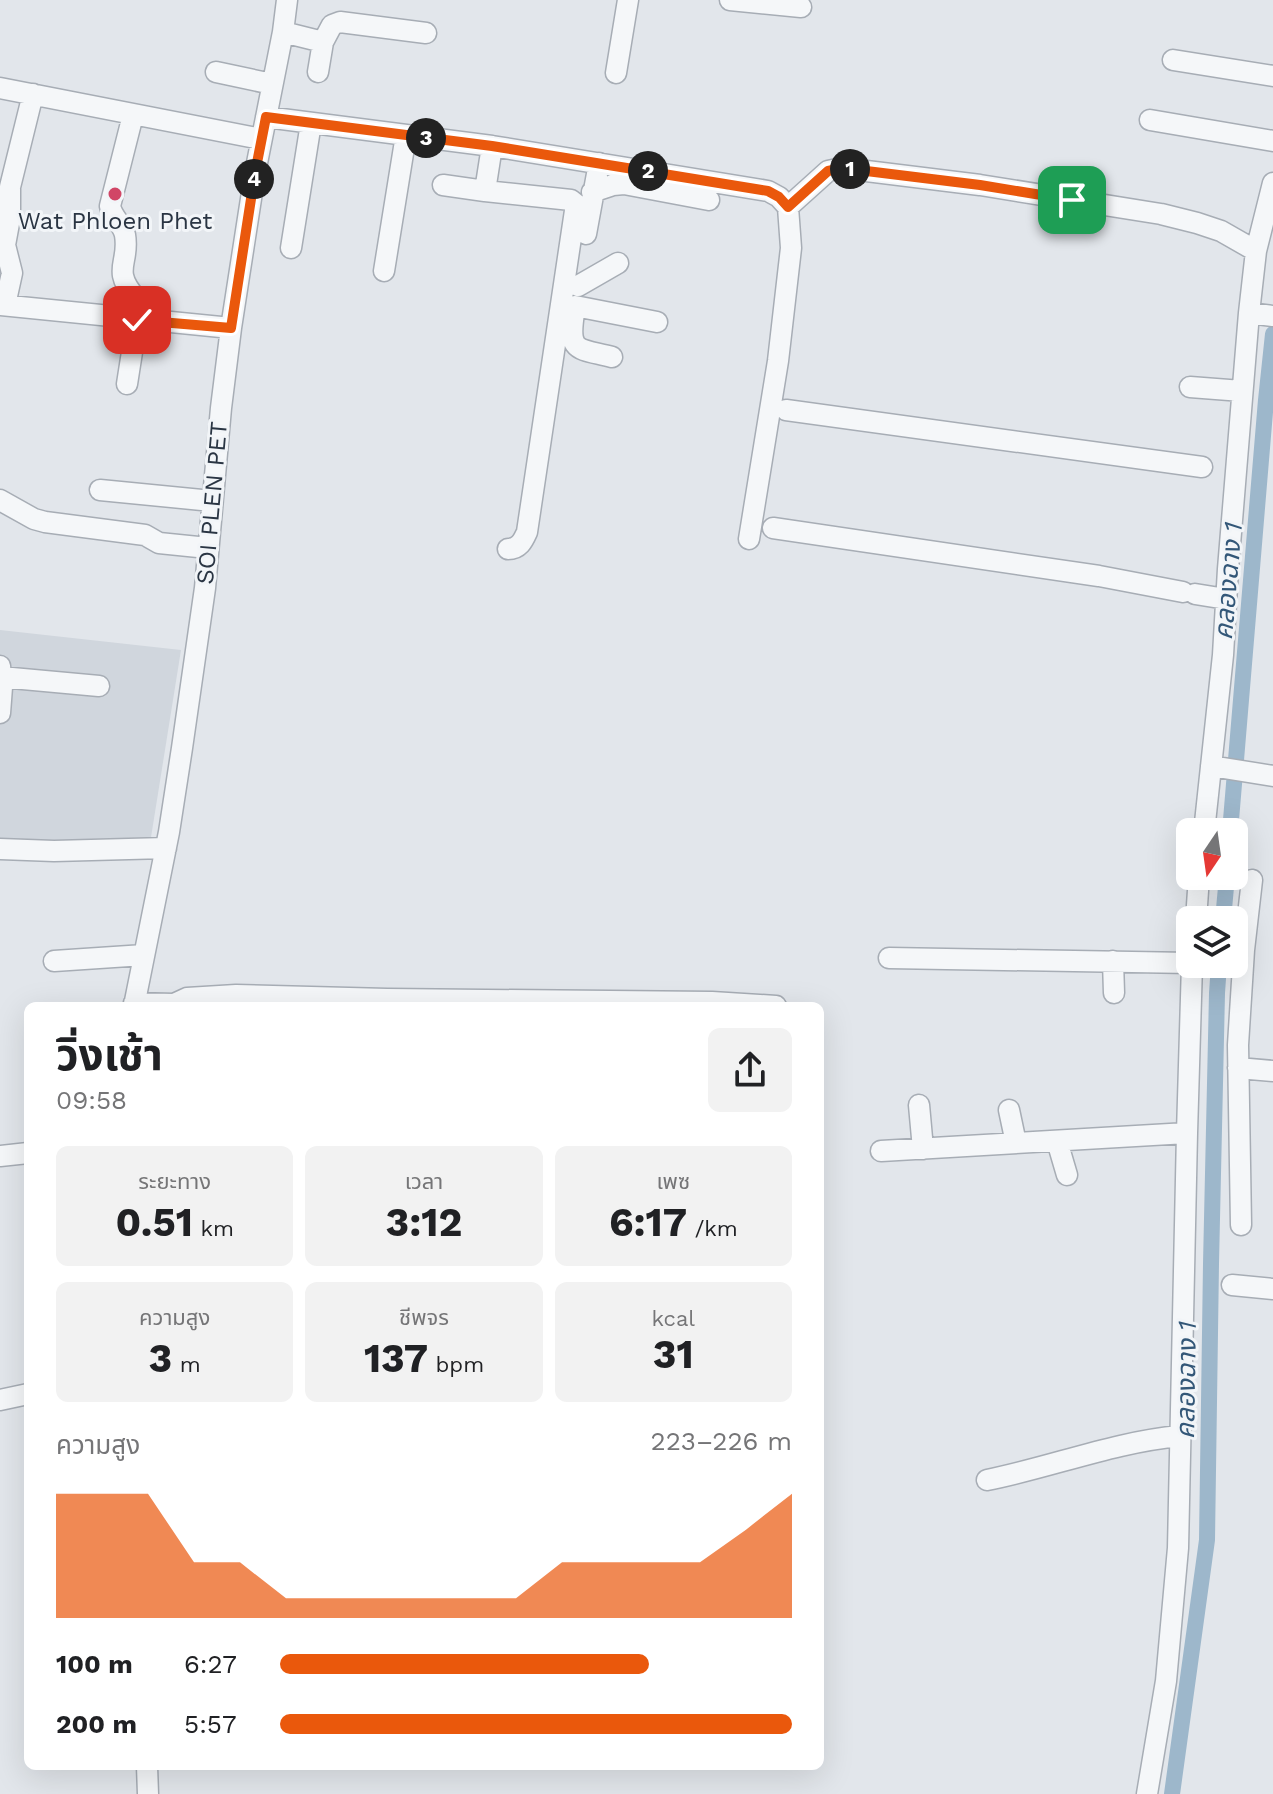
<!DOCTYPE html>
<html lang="th">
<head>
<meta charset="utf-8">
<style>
	body { margin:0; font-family:"Work Sans","Noto Sans Thai",sans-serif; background:#f2f2f2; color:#202124; height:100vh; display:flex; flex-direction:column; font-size:30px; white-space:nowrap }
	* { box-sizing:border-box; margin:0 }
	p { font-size:26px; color:#757577 }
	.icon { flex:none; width:44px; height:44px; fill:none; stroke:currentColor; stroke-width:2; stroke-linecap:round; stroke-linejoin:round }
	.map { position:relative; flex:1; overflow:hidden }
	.details { position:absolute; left:24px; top:1002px; width:800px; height:768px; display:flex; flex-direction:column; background:#fff; border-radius:12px; box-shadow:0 8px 32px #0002 }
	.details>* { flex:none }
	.needle { width:52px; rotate:193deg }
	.fabs { position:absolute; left:1176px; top:818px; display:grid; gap:16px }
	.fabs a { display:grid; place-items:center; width:72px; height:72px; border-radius:12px; background:#fff; box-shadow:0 8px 32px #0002; font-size:40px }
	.pin { position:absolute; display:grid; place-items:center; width:68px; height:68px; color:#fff; margin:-34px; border-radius:16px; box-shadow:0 4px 12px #0006 }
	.km { position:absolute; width:40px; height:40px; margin:-20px; border-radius:50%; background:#222; color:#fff; font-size:22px; line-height:40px; text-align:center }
	.round { display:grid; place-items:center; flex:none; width:84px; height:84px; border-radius:12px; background:#f2f2f2 }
	.headline { display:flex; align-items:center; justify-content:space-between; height:136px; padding:0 32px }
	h1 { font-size:44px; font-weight:700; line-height:60px }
	.figures { display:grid; grid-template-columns:repeat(3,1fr); gap:12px; height:136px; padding:8px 32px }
	.figures div { display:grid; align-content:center; border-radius:12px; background:#f2f2f2; text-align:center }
	.figures b { font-size:40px; font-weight:700 }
	.figures small { font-size:22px; font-weight:400 }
	.figures p { font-size:22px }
	.chart { height:224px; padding:16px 32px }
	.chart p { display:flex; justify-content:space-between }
	.chart svg { width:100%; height:144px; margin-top:8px; fill:#ea580c; opacity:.7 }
	ul { padding:0 32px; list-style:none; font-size:26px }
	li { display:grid; grid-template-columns:128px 96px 1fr; align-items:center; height:60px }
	li i { height:20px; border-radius:10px; background:#ea580c }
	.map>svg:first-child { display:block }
</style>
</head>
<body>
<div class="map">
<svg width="1273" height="1794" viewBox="0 0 1273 1794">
	<rect width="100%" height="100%" fill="#e2e6eb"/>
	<path fill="#d0d6dd" d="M0 630 181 650 148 856 0 855Z"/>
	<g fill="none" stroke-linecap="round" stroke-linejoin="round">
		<path stroke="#9db7cb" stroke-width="16" d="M1230 832 1266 400 1273 334
			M1223 920 1227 876
			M1172 1794 1207 1540 1211 1264 1217 993 1219 964"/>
		<g stroke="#a7adb5" stroke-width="23">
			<path id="minor" d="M730 0 801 7
				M283 32 323 42 332 25 340 22 426 33
				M1173 60 1273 76
				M216 72 272 84
				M318 72 323 42
				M616 73 628 0
				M0 88 261 139
				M266 117 492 146 768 191 779 197 788 207 791 248 778 361 749 539
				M1150 120 1273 141
				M492 146 485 191 571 200 576 204 527 532C523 541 519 549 508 549
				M443 185 485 191
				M592 192 613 185 624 184 709 200
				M788 207 828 171 842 168 980 185 1161 214 1197 223 1221 231 1256 251
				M586 234 599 163
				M291 248 311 123
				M384 271 406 135
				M578 286 618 263
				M0 305 231 328
				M5 305 12 273 5 245 10 218V187L33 94
				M575 306 657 322
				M574 313C568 353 577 348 612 357
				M1249 313 1273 316
				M133 319 135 297C111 269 130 263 125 235 123 224 112 218 110 206L133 115
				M127 384 137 320
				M1190 387 1242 391
				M786 410 1202 467
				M100 490 212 501
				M0 500 34 519 45 522 145 535 159 543 208 548
				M773 528 1099 576 1183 592
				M1195 594 1226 599
				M0 666 2 687 0 713
				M1 677 99 686
				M1211 766 1273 776
				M1204 832 1223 655 1228 569 1249 313 1256 251 1273 183
				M0 849 54 851 166 848
				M1196 920 1199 876
				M889 958 1190 963
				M54 961 144 955
				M1113 961 1114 993
				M134 1003 174 1004 187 998 236 995 387 999 712 1002 776 1006
				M134 1006 169 832 182 748 205 588 221 408 231 328 255 173 283 32 287 0
				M1238 1068 1273 1071
				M919 1105 923 1149
				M1009 1110 1016 1143
				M1057 1141 1067 1175
				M881 1151 1187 1133
				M0 1156 28 1153
				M1241 1225 1238 1045 1244 950 1252 880
				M1232 1285 1273 1289
				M0 1400 28 1394
				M987 1480C1052 1467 1114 1442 1180 1436
				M147 1766 148 1794
				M1147 1794 1166 1681 1178 1548 1187 1133 1192 964"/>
		</g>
		<use href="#minor" stroke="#f5f7f9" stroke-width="20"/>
	</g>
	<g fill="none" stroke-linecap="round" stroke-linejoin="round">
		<g stroke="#fff" stroke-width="16">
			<path id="route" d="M137 320 231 328 255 173 266 117 492 146 768 191 779 197 788 207 828 171 842 168 980 185 1072 200"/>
		</g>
		<use href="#route" stroke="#ea580c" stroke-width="10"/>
	</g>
	<circle fill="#d14666" stroke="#f2f5f8" stroke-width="3" cx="115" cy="194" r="8"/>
	<g text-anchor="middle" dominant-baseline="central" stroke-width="6" stroke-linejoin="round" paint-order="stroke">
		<g font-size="24" fill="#2a3543" stroke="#f2f5f8">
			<text x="115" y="221">Wat Phloen Phet</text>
		</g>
		<g font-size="24" fill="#2a3543" stroke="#f2f5f8">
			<text transform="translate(212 503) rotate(-85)">SOI PLEN PET</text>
		</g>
		<g font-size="26" font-style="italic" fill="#335778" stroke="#f2f5f8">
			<text transform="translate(1228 581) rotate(-85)">คลองฉาง 1</text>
			<text transform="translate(1186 1380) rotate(-89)">คลองฉาง 1</text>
		</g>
	</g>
</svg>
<div class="fabs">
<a><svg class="needle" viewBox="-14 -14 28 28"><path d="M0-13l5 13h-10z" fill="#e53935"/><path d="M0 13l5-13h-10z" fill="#757577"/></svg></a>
<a><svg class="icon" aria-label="layers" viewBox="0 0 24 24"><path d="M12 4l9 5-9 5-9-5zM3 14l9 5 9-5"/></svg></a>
</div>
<div class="pin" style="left:1072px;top:200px;background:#1e9e55"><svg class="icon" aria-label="arrive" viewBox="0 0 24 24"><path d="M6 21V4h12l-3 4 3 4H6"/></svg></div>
<div class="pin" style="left:137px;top:320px;background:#d93025"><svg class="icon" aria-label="check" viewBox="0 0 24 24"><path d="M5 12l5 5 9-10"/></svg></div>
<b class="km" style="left:850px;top:169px">1</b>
<b class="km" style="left:648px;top:171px">2</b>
<b class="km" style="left:426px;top:138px">3</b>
<b class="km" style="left:254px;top:179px">4</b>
<section class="details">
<div class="headline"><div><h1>วิ่งเช้า</h1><p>09:58</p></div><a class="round"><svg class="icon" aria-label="share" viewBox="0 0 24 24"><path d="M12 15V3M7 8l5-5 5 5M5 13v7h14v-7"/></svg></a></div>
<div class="figures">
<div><p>ระยะทาง</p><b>0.51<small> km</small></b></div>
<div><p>เวลา</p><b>3:12</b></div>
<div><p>เพซ</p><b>6:17<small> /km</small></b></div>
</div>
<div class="figures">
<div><p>ความสูง</p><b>3<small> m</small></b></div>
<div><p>ชีพจร</p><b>137<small> bpm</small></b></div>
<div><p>kcal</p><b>31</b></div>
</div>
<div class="chart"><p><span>ความสูง</span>223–226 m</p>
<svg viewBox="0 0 160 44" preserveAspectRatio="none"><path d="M0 44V6L10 6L20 6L30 27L40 27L50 38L60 38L70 38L80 38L90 38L100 38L110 27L120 27L130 27L140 27L150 17L160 6V44z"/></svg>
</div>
<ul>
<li><b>100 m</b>6:27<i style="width:72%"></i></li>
<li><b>200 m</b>5:57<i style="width:100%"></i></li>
</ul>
</section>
</div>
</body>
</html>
